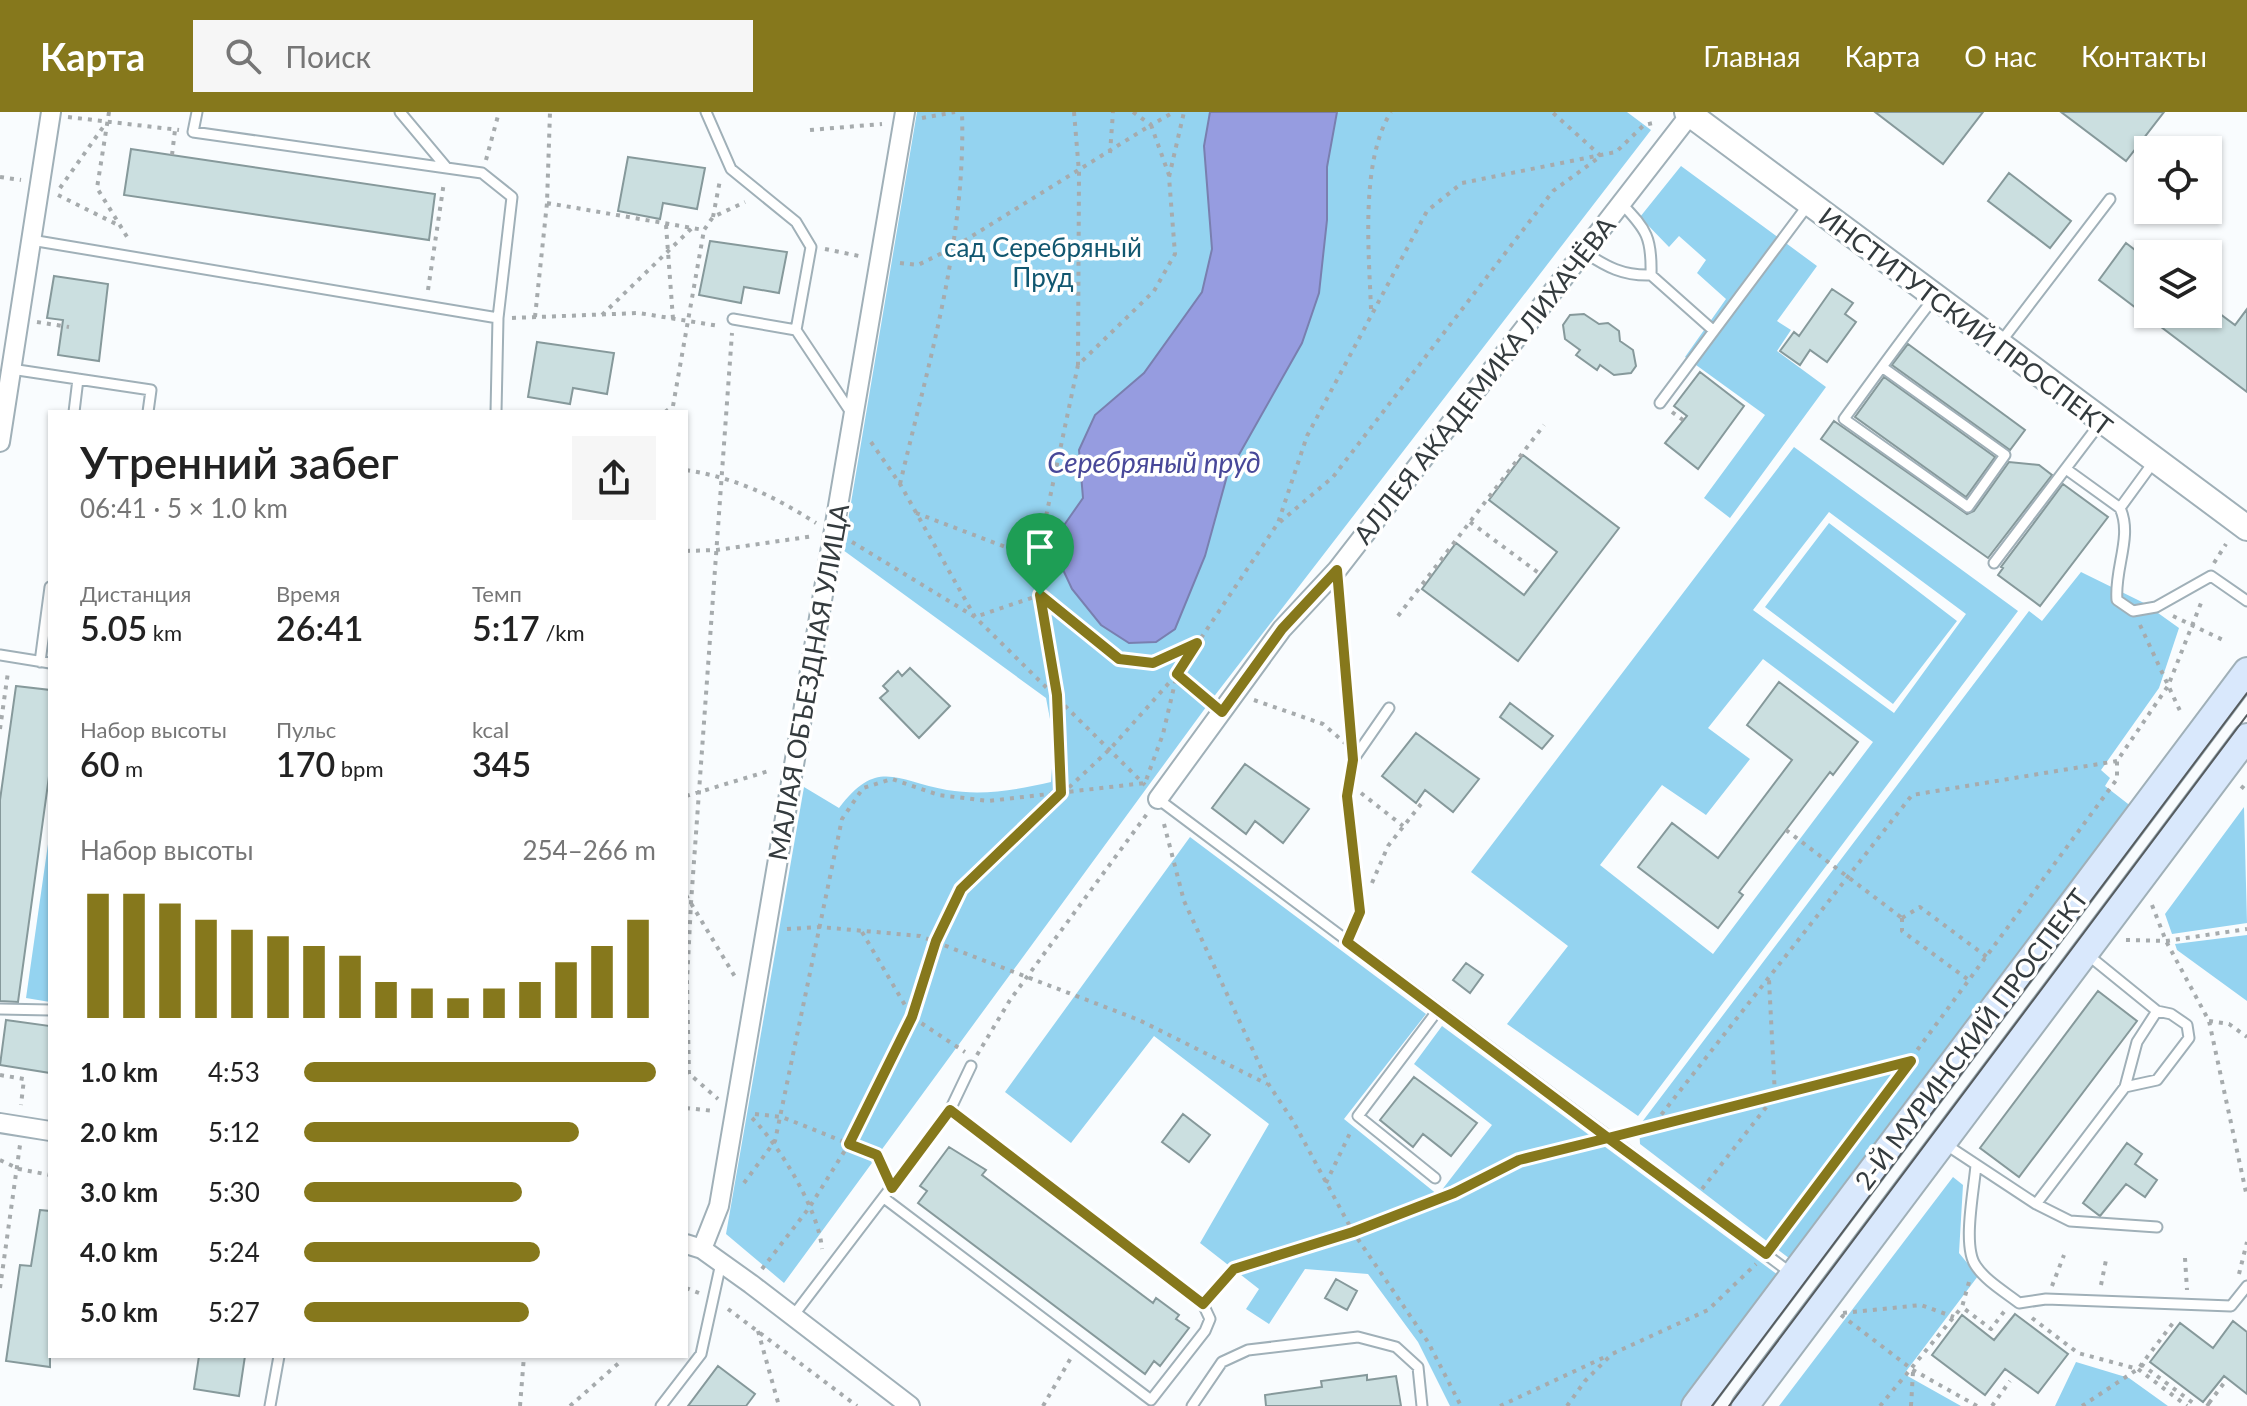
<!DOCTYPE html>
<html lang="ru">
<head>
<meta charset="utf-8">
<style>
	body { margin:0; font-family:Lato,sans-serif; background:#f6f6f6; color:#222; height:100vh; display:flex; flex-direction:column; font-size:30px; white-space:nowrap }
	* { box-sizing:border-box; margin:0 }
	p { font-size:26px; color:#767676 }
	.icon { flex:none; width:44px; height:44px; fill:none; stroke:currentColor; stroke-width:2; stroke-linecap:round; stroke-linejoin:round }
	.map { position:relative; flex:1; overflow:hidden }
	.sheet { position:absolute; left:48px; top:298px; width:640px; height:948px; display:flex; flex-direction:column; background:#fff; border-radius:0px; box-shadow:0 2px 6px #0004 }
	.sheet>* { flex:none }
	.tools { position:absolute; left:2134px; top:24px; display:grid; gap:16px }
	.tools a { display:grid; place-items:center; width:88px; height:88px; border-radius:0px; background:#fff; box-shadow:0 2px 6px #0004; font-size:40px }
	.pin { position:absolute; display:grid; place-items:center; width:68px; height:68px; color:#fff; margin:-82px -34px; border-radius:50% 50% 50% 0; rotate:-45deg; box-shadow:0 0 8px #0007 }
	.pin .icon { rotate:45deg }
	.round { display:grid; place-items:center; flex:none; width:84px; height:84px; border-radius:0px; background:#f6f6f6 }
	.summary { display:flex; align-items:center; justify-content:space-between; height:136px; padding:0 32px }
	h1 { font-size:44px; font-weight:600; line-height:60px }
	.metrics { display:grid; grid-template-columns:repeat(3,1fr); gap:12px; height:136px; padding:8px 32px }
	.metrics div { display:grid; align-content:center }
	.metrics b { font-size:34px; font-weight:600 }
	.metrics small { font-size:22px; font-weight:400 }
	.metrics p { font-size:22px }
	.chart { height:224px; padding:16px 32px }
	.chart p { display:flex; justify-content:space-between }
	.chart svg { width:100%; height:144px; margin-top:8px; stroke:#86781c; stroke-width:6 }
	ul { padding:0 32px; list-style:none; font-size:26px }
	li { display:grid; grid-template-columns:128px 96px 1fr; align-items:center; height:60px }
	li i { height:20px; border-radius:10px; background:#86781c }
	header { display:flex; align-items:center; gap:48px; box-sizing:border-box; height:112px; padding:0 40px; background:#86781c; color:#fff }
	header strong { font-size:38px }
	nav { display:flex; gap:44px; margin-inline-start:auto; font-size:28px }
	.search { width:560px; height:72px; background:#f6f6f6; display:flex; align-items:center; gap:20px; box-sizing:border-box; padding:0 28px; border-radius:0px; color:#767676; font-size:30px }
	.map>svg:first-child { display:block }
</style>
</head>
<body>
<header>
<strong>Карта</strong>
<div class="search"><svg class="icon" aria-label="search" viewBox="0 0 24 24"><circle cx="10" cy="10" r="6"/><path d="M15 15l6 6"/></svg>Поиск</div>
<nav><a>Главная</a><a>Карта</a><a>О нас</a><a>Контакты</a></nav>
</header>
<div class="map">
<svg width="2247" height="1294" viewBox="0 0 2247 1294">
	<rect width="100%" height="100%" fill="#f9fcfe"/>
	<path fill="#94d3f0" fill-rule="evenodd" d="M917 0H1210L1207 72 1212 137 1202 180 1144 261 1095 303 1079 338 1083 386 1060 419 1101 513 1129 531 1156 530 1227 364 1302 230 1319 181 1327 108V55L1337 0H1627L1651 18 1209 591 784 1171 726 1122 804 675 839 696C877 645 897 669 947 678 983 684 1016 678 1051 670L1054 628 1046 586 843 438Z
		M1681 54 1817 154 1777 209 1791 218 1777 239 1826 275 1730 406 1704 386 1765 303 1685 245 1726 187 1697 161 1706 148 1679 124 1669 135 1640 105Z
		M1794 335 2018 499 1638 1004 1507 912 1568 834 1471 760ZM1829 400 1966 502 1894 601 1753 498ZM1763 547 1873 630 1713 842 1600 753 1662 673 1706 703 1750 647 1708 616Z
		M1829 411 1957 509 1893 592 1765 495Z
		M2081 460 2144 491 2179 516 2159 576 2101 658 2110 666 2105 674 2132 695 1794 1150 1640 1032 1639 1014 2029 499 2042 509Z
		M2244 695 2247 811 2172 822 2165 802Z
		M50 718V890L26 886Z
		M1190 725 1426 902 1344 1007 1438 1083 1492 1013 1414 952 1442 914 1782 1166 1685 1294H1450L1418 1230 1368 1162 1305 1157 1269 1212 1246 1197 1259 1177 1200 1131 1269 1012 1154 924 1071 1031 1005 980Z
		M2247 823V889L2177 838 2175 832Z
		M1953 1065 1963 1073 1959 1141 1978 1164 1904 1262 1961 1294H1779Z
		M2076 1250 2129 1266 2168 1294H2055Z"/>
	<path fill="#969ce0" stroke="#797faf" stroke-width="2" d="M1210 0H1337L1327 55V108L1319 181 1302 231 1227 364 1205 444 1175 517 1156 530 1129 531 1101 513 1072 477 1058 447 1060 419 1083 386 1079 338 1095 303 1144 261 1202 180 1212 137 1204 34Z"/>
	<path fill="#cbdfe0" stroke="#86999b" stroke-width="2" d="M1875 0H1983L1943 52Z
		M2061 0H2164L2126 49Z
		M131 37 435 82 429 128 124 83Z
		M628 45 705 56 697 97 663 91 660 107 618 99Z
		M2009 61 2071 109 2050 136 1988 89Z
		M710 129 787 140 779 181 744 175 741 191 699 183Z
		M2126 131 2148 148V202H2208V193L2235 213 2247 197V280L2099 168Z
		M54 164 108 172 99 249 58 243 63 208 47 206Z
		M1832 177 1853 191 1845 202 1856 210 1827 250 1810 238 1800 253 1780 239 1794 220 1799 224Z
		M1584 202 1599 212 1608 211 1619 219 1620 229 1633 238 1636 254 1631 261 1614 263 1600 253 1597 258 1576 243 1580 238 1565 227 1563 213 1570 203Z
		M537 230 614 241 607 282 573 276 570 292 528 285Z
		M1908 232 2025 318 2010 338 1892 253Z
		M1700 260 1744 294 1698 357 1665 331 1687 304 1674 294Z
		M1884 265 1995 345 1966 385 1855 305Z
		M1834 309 1967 402 1974 399 2009 350 2039 353 2052 363 1988 446 1821 327Z
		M1523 343 1619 416 1518 549 1422 477 1456 431 1524 483 1557 440 1489 388Z
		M2063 372 2108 405 2040 494 1998 463 2003 456 2001 455Z
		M910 556 950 594 919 626 880 586 888 579 883 574 898 559 902 564Z
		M1779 570 1858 630 1833 663 1830 660 1786 718 1739 780 1743 783 1718 816 1638 755 1672 711 1718 746 1792 648 1747 613Z
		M16 574 50 578V657L18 890 0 889V688Z
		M1510 591 1553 624 1542 637 1500 605Z
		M1416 621 1479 667 1453 700 1425 678 1416 691 1382 664Z
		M1245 652 1309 697 1283 731 1255 709 1246 722 1212 696Z
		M1466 851 1483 863 1470 881 1453 868Z
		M2098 879 2137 909 2019 1065 1980 1036Z
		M6 908 50 914V961L0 953Z
		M1414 965 1477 1011 1451 1044 1423 1022 1413 1035 1380 1008Z
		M1183 1002 1210 1023 1189 1050 1162 1030Z
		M2127 1031 2142 1042 2135 1052 2157 1068 2145 1085 2126 1072 2100 1104 2083 1091Z
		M949 1035 986 1058 982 1063 1153 1191 1156 1186 1179 1203 1176 1207 1189 1216 1160 1254 1154 1249 1145 1262 918 1091 927 1079 920 1074Z
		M40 1098 50 1099V1255L6 1249 20 1153 31 1154Z
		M1336 1167 1357 1179 1347 1198 1325 1186Z
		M2015 1202 2068 1242 2038 1281 2005 1257 1985 1283 1932 1243 1962 1203 1994 1228Z
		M2233 1209 2247 1220V1282L2224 1264 2203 1290 2150 1250 2180 1211 2213 1236Z
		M199 1244H245L239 1284 194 1277Z
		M718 1254 755 1282 746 1294H688Z
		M1367 1263V1268L1396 1264 1401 1294H1266L1265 1283 1322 1275 1321 1269Z"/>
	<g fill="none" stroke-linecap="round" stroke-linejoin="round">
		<g stroke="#a0b0b8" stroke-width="13">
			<path id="service" d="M197 0 193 20 482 61 512 85 498 206
				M400 0 446 55
				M706 0 731 57 796 110 811 135 796 218 852 302
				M1621 91C1647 118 1652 126 1651 163
				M31 128 498 206 496 300
				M1584 140C1607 155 1623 164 1651 163L1714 219
				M733 207 796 218
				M2000 231 2110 87
				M1882 255 2005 343 1968 395 1844 307C1874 266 1903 225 1934 186
				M11 257 151 278 148 300
				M1660 291 1808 93
				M74 300 78 267
				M2155 348 2120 396C2133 424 2114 457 2117 488L2133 499 2156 495 2211 464 2247 489
				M2066 357 2120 396
				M1994 451 2101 310
				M0 543 50 551
				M40 550 50 475
				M1158 687 1791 1161
				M1347 830 1360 800 1347 684 1353 648 1389 596
				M0 897 50 898
				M2125 975 2157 968 2189 926 2187 913 2171 902 2157 899
				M1945 1032 2036 1092 2125 975 2137 930 2157 899 2088 843
				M1976 1053C1974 1078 1962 1135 1976 1154 1986 1169 2005 1180 2019 1191L2046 1187 2231 1194 2247 1174
				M1435 1066 1358 1004 1438 898
				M884 1086 1151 1288 1205 1219 1210 1207 1203 1192 950 998
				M2036 1092 2070 1109 2157 1115
				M793 1204 950 998 971 954
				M270 1294 279 1244
				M661 1294 701 1242 721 1151
				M1192 1294 1222 1250 1248 1238 1358 1225 1396 1235 1418 1255 1422 1294"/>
		</g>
		<g stroke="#a0b0b8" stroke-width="22">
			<path id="minor" d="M0 330 51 0
				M1158 687 1282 517 1337 458 1692 0
				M0 1011 50 1019
				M686 1132 702 1137 751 1172 910 1294
				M702 1137 719 1094 905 0"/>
		</g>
		<g stroke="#a0b0b8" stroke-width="28">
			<path id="tertiary" d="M1687 0 2247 416"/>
		</g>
		<g stroke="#a0b0b8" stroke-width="30">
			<path id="secondary" d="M1695 1294 2247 559
				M1745 1294 2247 625"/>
		</g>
		<path stroke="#a6abad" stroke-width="4" stroke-dasharray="4 6" stroke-linecap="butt" d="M109 0 97 76 129 128
			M1074 0 1079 60 1078 253
			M1133 0 1151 13 1174 0
			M68 5 179 18
			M922 6 955 0
			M810 18 882 12
			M1110 41 1113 0
			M172 43 175 18
			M486 48 499 0
			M0 65 21 68
			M60 76 106 11
			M58 83 118 113
			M547 91 704 118 713 105 745 90
			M713 105 720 68
			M666 113 673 207
			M825 137 859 144
			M900 151 918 153 956 134 1151 13 1169 63
			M428 178 444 70
			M1371 197C1369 141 1360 49 1391 0
			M602 203 692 116
			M535 205 547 91 550 0
			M512 206 639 201 719 214
			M37 210 69 215
			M665 300 673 294 704 118
			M1672 300 1683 308
			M871 330 900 372 975 505 1145 673
			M686 358C736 366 774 384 816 411
			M900 372C929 249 966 128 962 0
			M916 401 1037 447
			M1280 410 1333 365 1553 79 1601 44 1552 0
			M1470 410 1540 462
			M852 430 975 505 1040 483 1119 547 1153 551 1195 532
			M686 439 717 438 814 424
			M2214 451 2226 432
			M1339 484 1351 623
			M1398 504 1544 313
			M2173 504 2225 529
			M2140 513 2181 601
			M1254 588 1323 612 1345 631
			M0 617 8 560
			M2241 674 2247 679
			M1061 681 1057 583 1037 447 1078 253 1154 179 1175 142 1169 65 1184 0
			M1361 681 1403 714
			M686 684 772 658
			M1164 712 1184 789 1269 973 1293 1009 1353 1120 1428 1230 1461 1294
			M1786 718 1902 806
			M1372 771 1388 734 1421 692
			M686 783 737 868
			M2152 793 2166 829 2209 909 2247 1085
			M1902 806 1920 795 1987 845
			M1902 806V819L1970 869
			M787 817 820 815 920 824 1139 908 1267 972
			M862 820 912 905 965 940
			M2126 828 2166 829 2247 817
			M2209 909 2229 912 2247 925
			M977 943 1010 888 1147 702
			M686 959 718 987
			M689 962 687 869 691 791 732 221
			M0 963 24 967 21 993
			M686 996 714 999
			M755 1002 782 1005 877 1043 884 1059
			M752 1006C780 1034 819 1099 822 1137
			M1650 1017 1909 950
			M1629 1022 1650 1017 1912 683 2117 649
			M0 1048 19 1057 50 1063
			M744 1071 775 1029 842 707 863 676 892 667 939 683 988 689 1145 671 1163 622 1177 562 1207 589
			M1326 1071 1352 1017
			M1702 1077 1775 984 1769 868
			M1775 1131 2117 667V649L2168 574 2203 486
			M2185 1146 2187 1178
			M762 1157 809 1096 849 1032 912 905 936 829 961 777 1111 636 1177 562 1278 411 1307 324 1427 99 1462 71 1616 40 1644 13 1653 11
			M2239 1162 2247 1130
			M1969 1170 1962 1195 1991 1217 2006 1197
			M2101 1173 2106 1148
			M2052 1174 2064 1143
			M0 1176 20 1033
			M686 1176 699 1181
			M1212 1182 1234 1157 1353 1120 1454 1081 1519 1048 1589 1031
			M728 1197 857 1294
			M1843 1201 1921 1193 1954 1205
			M1841 1203 1913 1258 1977 1294
			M2032 1206 2078 1241 2138 1257 2187 1294
			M758 1219 779 1294
			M2141 1252 2197 1294
			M2209 1291 2224 1271
			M520 1294 524 1244
			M570 1294 620 1250
			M1043 1294 1072 1244
			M1500 1294 1607 1244
			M1567 1294 1585 1269 1612 1242 1708 1198 1756 1152
			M1880 1294 1962 1195
			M1911 1294 1913 1260
			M1992 1294 2010 1269
			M2082 1294 2138 1257 2176 1207
			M2207 1294 2209 1291 2213 1294"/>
		<use href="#service" stroke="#fff" stroke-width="9"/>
		<use href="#minor" stroke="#fff" stroke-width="18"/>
		<use href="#tertiary" stroke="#fff" stroke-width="24"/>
		<use href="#secondary" stroke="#d9e8fc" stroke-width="26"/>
		<path stroke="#565c5f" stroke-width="2" d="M1712 1294 2247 581
			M1729 1294 2247 603"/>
	</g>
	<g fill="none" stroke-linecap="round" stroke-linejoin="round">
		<g stroke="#fff" stroke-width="16">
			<path id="route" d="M1040 483 1057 583 1061 681 961 777 936 829 912 905 849 1032 877 1043 892 1076 950 998 1203 1192 1234 1157 1353 1120 1454 1081 1519 1048 1608 1026 1766 1142 1911 949 1608 1026 1347 830 1360 800 1347 684 1353 648 1337 458 1282 517 1222 600 1177 562 1197 531 1153 551 1119 547 1040 483"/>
		</g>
		<use href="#route" stroke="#86781c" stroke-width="10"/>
	</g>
	<g text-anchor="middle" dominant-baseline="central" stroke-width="7" stroke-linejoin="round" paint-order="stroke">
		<g font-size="26" fill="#115770" stroke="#fff">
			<text x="1043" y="135">сад Серебряный<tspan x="1043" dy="30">Пруд</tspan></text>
		</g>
		<g font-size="26" fill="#343b3e" stroke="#fff">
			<text transform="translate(1966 209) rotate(37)">ИНСТИТУТСКИЙ ПРОСПЕКТ</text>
			<text transform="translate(1484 268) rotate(-52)">АЛЛЕЯ АКАДЕМИКА ЛИХАЧЁВА</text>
			<text transform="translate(808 570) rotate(-80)">МАЛАЯ ОБЪЕЗДНАЯ УЛИЦА</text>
			<text transform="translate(1971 927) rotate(-53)">2-Й МУРИНСКИЙ ПРОСПЕКТ</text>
		</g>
		<g font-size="28" font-style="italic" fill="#484899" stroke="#fff">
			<text x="1154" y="350">Серебряный пруд</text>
		</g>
	</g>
</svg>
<div class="tools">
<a><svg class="icon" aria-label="locate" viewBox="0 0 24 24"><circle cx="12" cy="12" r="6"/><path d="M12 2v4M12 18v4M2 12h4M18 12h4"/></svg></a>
<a><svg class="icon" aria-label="layers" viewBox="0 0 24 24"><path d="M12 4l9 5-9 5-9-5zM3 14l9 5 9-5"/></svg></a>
</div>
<div class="pin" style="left:1040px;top:483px;background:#1e9e55"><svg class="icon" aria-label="arrive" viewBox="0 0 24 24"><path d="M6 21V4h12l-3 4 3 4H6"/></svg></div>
<section class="sheet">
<div class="summary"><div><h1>Утренний забег</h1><p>06:41 · 5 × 1.0 km</p></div><a class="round"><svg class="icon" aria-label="share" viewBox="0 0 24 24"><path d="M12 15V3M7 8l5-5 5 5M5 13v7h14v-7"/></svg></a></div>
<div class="metrics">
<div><p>Дистанция</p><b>5.05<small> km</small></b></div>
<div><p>Время</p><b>26:41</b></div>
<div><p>Темп</p><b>5:17<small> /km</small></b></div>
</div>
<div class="metrics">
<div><p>Набор высоты</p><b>60<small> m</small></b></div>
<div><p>Пульс</p><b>170<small> bpm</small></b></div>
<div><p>kcal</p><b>345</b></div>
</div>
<div class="chart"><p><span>Набор высоты</span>254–266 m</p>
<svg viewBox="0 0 160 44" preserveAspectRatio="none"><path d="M5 44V6M15 44V6M25 44V9M35 44V14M45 44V17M55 44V19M65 44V22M75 44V25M85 44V33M95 44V35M105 44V38M115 44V35M125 44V33M135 44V27M145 44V22M155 44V14"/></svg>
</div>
<ul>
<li><b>1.0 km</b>4:53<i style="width:100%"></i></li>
<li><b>2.0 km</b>5:12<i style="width:78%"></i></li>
<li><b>3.0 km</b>5:30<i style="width:62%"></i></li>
<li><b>4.0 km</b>5:24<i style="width:67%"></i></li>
<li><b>5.0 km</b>5:27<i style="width:64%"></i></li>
</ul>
</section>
</div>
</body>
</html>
